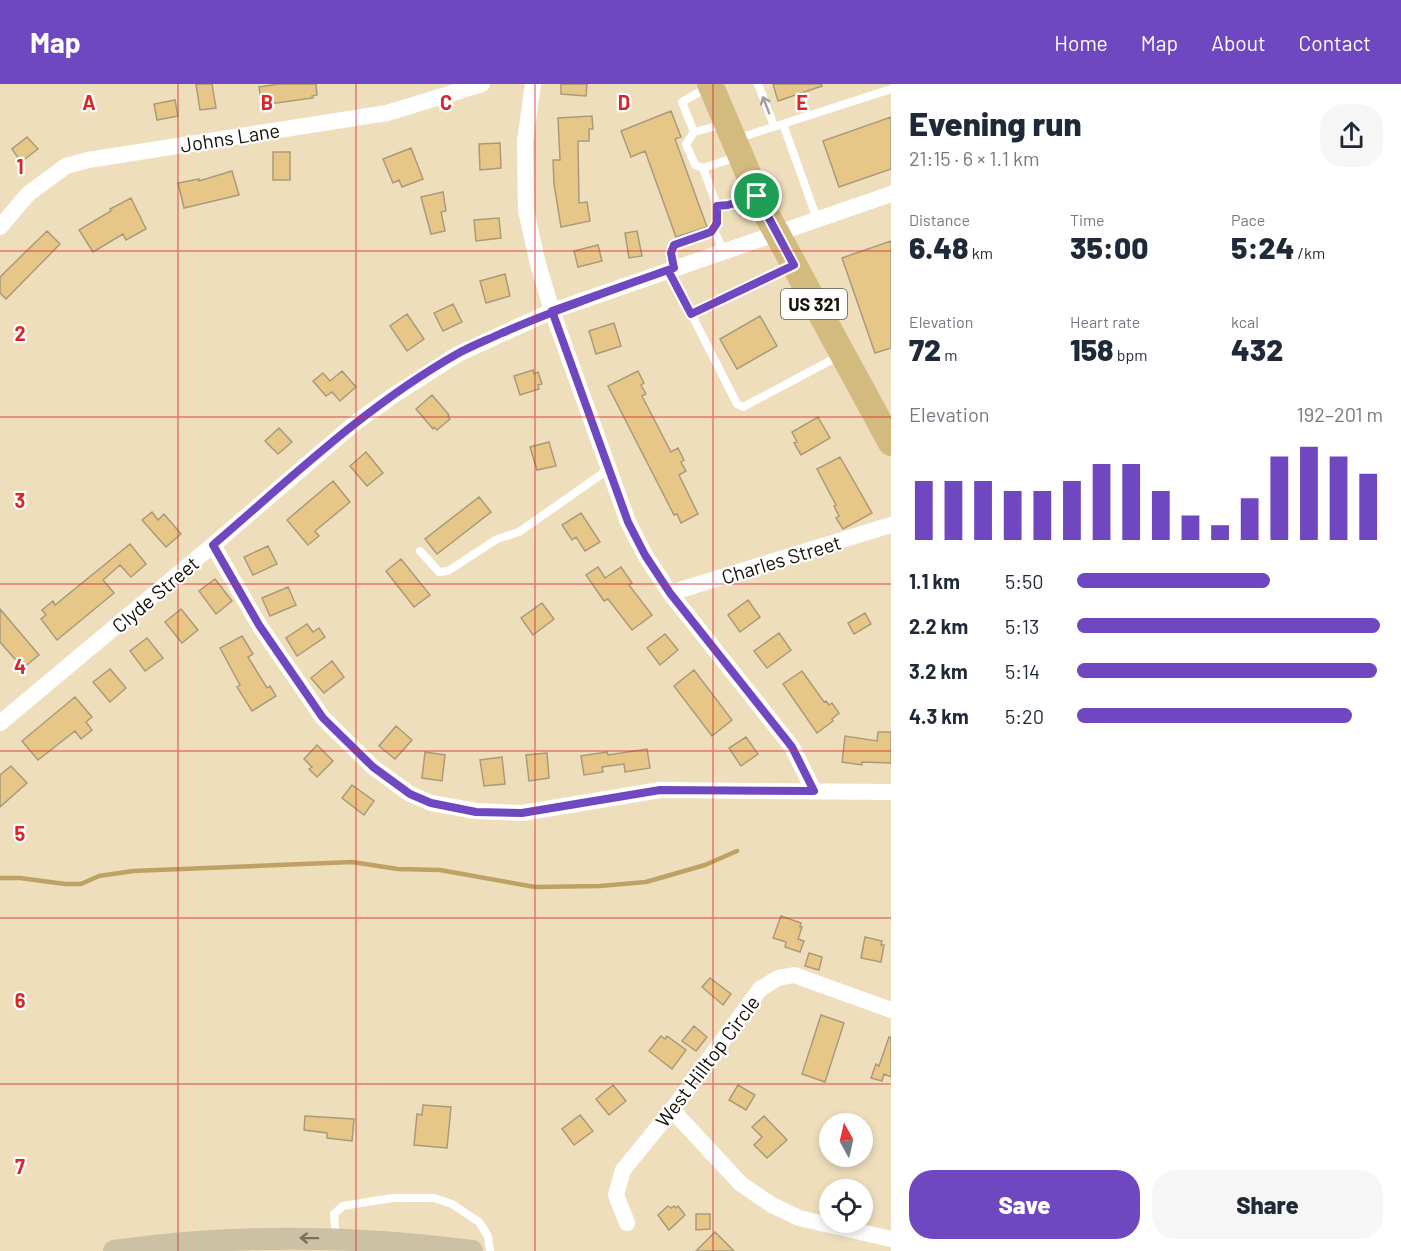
<!DOCTYPE html>
<html lang="en">
<head>
<meta charset="utf-8">
<style>
	body { margin:0; font-family:Barlow,sans-serif; background:#f6f6f7; color:#1f2937; height:100vh; display:flex; flex-direction:column; font-size:22px; white-space:nowrap }
	* { box-sizing:border-box; margin:0 }
	p { font-size:20px; color:#747a83 }
	.icon { flex:none; width:33px; height:33px; fill:none; stroke:currentColor; stroke-width:2; stroke-linecap:round; stroke-linejoin:round }
	.map { position:relative; flex:1; overflow:hidden }
	.side { display:flex; flex-direction:column; background:#fff; width:510px }
	.side>* { flex:none }
	.needle { width:39px; rotate:352deg }
	.fabs { position:absolute; left:819px; top:1029px; display:grid; gap:12px }
	.fabs a { display:grid; place-items:center; width:54px; height:54px; border-radius:50%; background:#fff; box-shadow:0 3px 9px #0003; font-size:30px }
	.pin { position:absolute; display:grid; place-items:center; width:51px; height:51px; color:#fff; margin:-26px; border:3px solid #fff; border-radius:50%; box-shadow:0 2px 6px #0007 }
	.round { display:grid; place-items:center; flex:none; width:63px; height:63px; border-radius:24px; background:#f6f6f7 }
	.summary { display:flex; align-items:center; justify-content:space-between; height:102px; padding:0 18px }
	h1 { font-size:33px; font-weight:800; line-height:45px }
	.stats { display:grid; grid-template-columns:repeat(3,1fr); gap:9px; height:102px; padding:6px 18px }
	.stats div { display:grid; align-content:center }
	.stats b { font-size:30px; font-weight:800 }
	.stats small { font-size:16px; font-weight:400 }
	.stats p { font-size:16px }
	.chart { height:168px; padding:12px 18px }
	.chart p { display:flex; justify-content:space-between }
	.chart svg { width:100%; height:108px; margin-top:6px; stroke:#6f47c0; stroke-width:6 }
	.cta { display:flex; gap:12px; margin-top:auto; padding:12px 18px }
	.cta a { flex:1; height:69px; border-radius:24px; background:#6f47c0; color:#fff; font-size:24px; font-weight:800; line-height:69px; text-align:center }
	.cta a+a { background:#f6f6f7; color:#1f2937 }
	ul { padding:0 18px; list-style:none; font-size:20px }
	li { display:grid; grid-template-columns:96px 72px 1fr; align-items:center; height:45px }
	li i { height:15px; border-radius:8px; background:#6f47c0 }
	header { display:flex; align-items:center; gap:36px; box-sizing:border-box; height:84px; padding:0 30px; background:#6f47c0; color:#fff }
	header strong { font-size:28px }
	nav { display:flex; gap:33px; margin-inline-start:auto; font-size:21px }
	main { display:flex; flex:1; min-height:0 }
	.map>svg:first-child { display:block }
</style>
</head>
<body>
<header>
<strong>Map</strong>
<nav><a>Home</a><a>Map</a><a>About</a><a>Contact</a></nav>
</header>
<main>
<div class="map">
<svg width="891" height="1167" viewBox="0 0 891 1167">
	<rect width="100%" height="100%" fill="#eedebc"/>
	<g fill="none" stroke-linecap="round" stroke-linejoin="round">
		<path stroke="#bfa164" stroke-width="4.5" d="M0 794H20L65 800H81L99 792 133 787 352 778 398 785 440 786 535 803 600 802 646 798 705 781 737 767"/>
	</g>
	<path fill="#e6c788" stroke="#aa9a7b" stroke-width="1.5" d="M196 0H212L216 24 200 26Z
		M279 0H316L317 11 312 12 313 14 262 21 259 3Z
		M561 0H587L586 12 561 10Z
		M773 0H821L822 2 778 17Z
		M175 16 178 32 157 36 154 20Z
		M671 27 681 53 675 55 707 143 676 153 645 67 631 73 621 47Z
		M592 32 593 45H589V57H578L579 119 587 118 590 137 561 143 554 100 553 76H560L558 34Z
		M891 33V85L839 103 823 57Z
		M27 53 38 65 21 78 12 65Z
		M500 59 501 84 480 86 479 60Z
		M411 64 423 95 402 103 399 96 393 99 383 75Z
		M273 68H290V96H273Z
		M232 87 239 111 184 124 178 99 199 95V97Z
		M443 108 446 127 441 128 445 147 431 150 421 113Z
		M131 114 146 145 126 156 123 150 93 168 79 146 111 127 110 125Z
		M499 134 501 154 476 157 474 136Z
		M47 147 60 160 6 215 0 209V193Z
		M637 147 642 172 629 174 625 149Z
		M891 157V264L875 269 842 174Z
		M598 161 602 177 578 183 574 167Z
		M505 190 510 212 486 219 480 197Z
		M453 220 462 238 443 247 434 229Z
		M407 230 424 255 407 267 390 242Z
		M760 232 777 262 737 285 720 255Z
		M614 239 621 262 596 270 589 247Z
		M533 286 534 290 538 288 542 300 538 301 539 305 520 311 514 292Z
		M342 287 356 303 340 317 332 308 326 312 313 297 323 289 330 297Z
		M638 287 644 299 641 301 646 310 642 312 671 368 678 364 684 376 681 378 686 387 679 391 698 430 681 439 677 430 674 431 608 302Z
		M432 311 449 331 448 332 450 335 437 346 434 343 433 345 416 325Z
		M818 333 830 354 801 371 794 359 797 358 792 348Z
		M279 344 292 358 278 370 265 357Z
		M549 358 556 382 537 386 530 363Z
		M366 368 383 389 367 402 350 382Z
		M840 373 872 429 843 445 836 434 839 432 834 422 836 421 817 385Z
		M333 397 350 418 315 447 319 452 308 461 287 436Z
		M479 413 491 428 437 470 425 455Z
		M152 428 158 436 164 430 181 450 166 463 142 436Z
		M581 429 600 458 585 467 576 453 572 456 562 441Z
		M130 460 146 480 131 493 120 481 103 496 114 509 57 556 41 535 46 531 42 526 53 517 55 521Z
		M268 462 277 480 253 491 244 473Z
		M401 475 430 511 414 523 386 487Z
		M598 483 605 494 621 483 632 499 629 501 652 531 632 546 608 515 604 517 586 491Z
		M215 495 232 517 216 530 199 507Z
		M288 503 296 521 270 532 262 514Z
		M748 516 760 533 740 548 728 531Z
		M542 519 554 535 533 551 521 534Z
		M0 525 39 571 23 584 0 558Z
		M181 525 198 546 182 559 165 538Z
		M865 529 871 540 854 550 848 539Z
		M307 540 313 548 319 544 325 553 297 572 286 554Z
		M779 549 791 566 767 584 754 567Z
		M665 550 678 566 660 581 647 564Z
		M242 552 253 570 248 573 267 604 270 602 276 612 252 627 237 603 240 601 220 564Z
		M147 554 163 574 145 587 130 567Z
		M332 577 344 593 324 609 311 594Z
		M110 585 126 604 110 618 93 598Z
		M694 586 732 636 712 652 674 602Z
		M802 587 824 618 826 617 829 621 832 619 839 629 832 635 833 637 817 649 783 600Z
		M75 613 92 633 86 638 92 646 81 655 75 647 38 676 22 657Z
		M396 642 412 656 395 675 379 662Z
		M878 648H891V679L862 678V681L842 678 845 652 877 657Z
		M746 653 758 670 741 682 729 664Z
		M317 661 333 677 317 693 309 685 312 683 304 675Z
		M647 665 650 684 625 688 624 680 602 683 603 688 584 691 581 672 607 668 608 671Z
		M425 668 445 671 442 697 422 694Z
		M547 669 549 694 529 697 526 671Z
		M502 673 505 700 484 702 480 676Z
		M11 682 27 699 0 723V691Z
		M352 701 374 717 364 731 342 714Z
		M781 832 801 839 800 843H802L798 855 804 857 800 868 785 863 786 858 773 854Z
		M865 853 882 857 881 861H884L881 878 861 874Z
		M809 869 822 873 819 886 805 882Z
		M710 894 731 910 723 921 702 903Z
		M821 931 844 939 825 998 802 990Z
		M694 942 707 953 696 967 682 957Z
		M661 952 665 955 667 952 686 966 672 985 649 967Z
		M889 953H891V993L884 990 882 997 871 994 876 980 879 982Z
		M613 1001 626 1017 609 1031 596 1015Z
		M738 1001 755 1011 746 1026 729 1016Z
		M423 1021 451 1023 447 1064 414 1061 417 1030 422 1031Z
		M580 1031 593 1047 574 1061 562 1045Z
		M305 1032 354 1035 352 1057 327 1054V1049L304 1046Z
		M764 1032 787 1056 767 1074 754 1061 762 1053 752 1043Z
		M668 1122 671 1124 674 1122 676 1124 678 1122 685 1131 669 1146 658 1131Z
		M696 1130H710V1145L696 1146Z
		M715 1148 734 1167H696Z"/>
	<g fill="none" stroke-linecap="round" stroke-linejoin="round">
		<path stroke="#fff" stroke-width="8" d="M758 0 774 42
			M708 3 682 18 694 48 725 40
			M783 40 817 135
			M694 48 686 60 695 81 703 84 737 73
			M736 55 891 5
			M703 84 717 122 728 121 756 112
			M711 148 717 139V122
			M674 184 671 169 674 161 711 148 716 151 724 167
			M669 186 737 320 743 323 839 272
			M691 230 791 183
			M420 467 439 488 448 487 497 455 519 448 609 385
			M336 1154 334 1130 343 1122 373 1117 393 1114H434L452 1120 479 1138 488 1152 490 1167"/>
		<path stroke="#fff" stroke-width="16" d="M533 0 525 57 526 127 538 180 552 227 628 438 645 471 670 509 792 663 814 707
			M0 143 28 110 66 82 88 76 387 29 482 0
			M213 461 259 541 323 634 373 683 410 710 431 719 476 727 522 729 660 706 891 708
			M670 509 891 441
			M0 639 213 461 355 339 394 311 458 270 552 227 891 110
			M672 1026 741 1100 772 1121 799 1134 891 1155
			M627 1139 616 1111 623 1086 672 1026 760 905 778 894 794 891 891 926"/>
		<path stroke="#ccc1a5" stroke-width="22" d="M114 1167C233 1150 352 1151 472 1167"/>
		<path stroke="#d3ba7e" stroke-width="26" d="M710 0 762 122 891 359"/>
	</g>
	<defs><path id="oneway-shaft" d="M-6 0H5M1.5-3L5.5 0L1.5 3" fill="none" stroke-width="1.6" stroke-linecap="round" stroke-linejoin="round" transform="scale(1.5)"/></defs>
	<use stroke="#a19f9b" href="#oneway-shaft" transform="translate(766 21) rotate(-111)"/>
	<use stroke="#7a715d" href="#oneway-shaft" transform="translate(309 1154) rotate(-179)"/>
	<g fill="none" stroke-linecap="round" stroke-linejoin="round">
		<g stroke="#fff" stroke-width="12">
			<path id="route" d="M757 112 728 121 717 122V139L711 148 674 161 671 169 674 184 668 186 552 227 628 438 645 471 670 509 792 663 814 707 660 706 522 729 476 728 431 719 410 710 373 683 323 634 259 541 213 461C291 394 367 321 457 270 471 262 487 256 502 249 557 225 612 206 668 186L691 230 794 181 757 112"/>
		</g>
		<use href="#route" stroke="#6f47c0" stroke-width="8"/>
	</g>
	<path fill="none" stroke="#d62828" stroke-width="1.5" stroke-opacity="0.55" d="M178 0V1167M356 0V1167M535 0V1167M713 0V1167M0 167H891M0 333H891M0 500H891M0 667H891M0 834H891M0 1000H891"/>
	<g text-anchor="middle" dominant-baseline="central" stroke-width="4.5" stroke-linejoin="round" paint-order="stroke">
		<rect fill="#fff" stroke="#5b5850" stroke-width="1.5" x="781" y="205" width="66" height="30" rx="4.5"/>
		<g font-size="18" font-weight="bold" fill="#151005">
			<text x="814" y="220">US 321</text>
		</g>
		<g font-size="20" fill="#151005" stroke="#fff">
			<text transform="translate(230 53) rotate(-9)">Johns Lane</text>
			<text transform="translate(781 475) rotate(-17)">Charles Street</text>
			<text transform="translate(155 510) rotate(-40)">Clyde Street</text>
			<text transform="translate(707 977) rotate(-53)">West Hilltop Circle</text>
		</g>
	</g>
	<g font-size="20" text-anchor="middle" font-weight="bold" fill="#d62828" stroke="#fff" stroke-width="4.5" stroke-linejoin="round" paint-order="stroke">
		<text x="89" y="26">A</text>
		<text x="267" y="26">B</text>
		<text x="446" y="26">C</text>
		<text x="624" y="26">D</text>
		<text x="802" y="26">E</text>
		<text x="20" y="90">1</text>
		<text x="20" y="257">2</text>
		<text x="20" y="424">3</text>
		<text x="20" y="590">4</text>
		<text x="20" y="757">5</text>
		<text x="20" y="924">6</text>
		<text x="20" y="1090">7</text>
	</g>
</svg>
<div class="fabs">
<a><svg class="needle" viewBox="-14 -14 28 28"><path d="M0-13l5 13h-10z" fill="#e53935"/><path d="M0 13l5-13h-10z" fill="#747a83"/></svg></a>
<a><svg class="icon" aria-label="locate" viewBox="0 0 24 24"><circle cx="12" cy="12" r="6"/><path d="M12 2v4M12 18v4M2 12h4M18 12h4"/></svg></a>
</div>
<div class="pin" style="left:757px;top:112px;background:#1e9e55"><svg class="icon" aria-label="arrive" viewBox="0 0 24 24"><path d="M6 21V4h12l-3 4 3 4H6"/></svg></div>
</div>
<section class="side">
<div class="summary"><div><h1>Evening run</h1><p>21:15 · 6 × 1.1 km</p></div><a class="round"><svg class="icon" aria-label="share" viewBox="0 0 24 24"><path d="M12 15V3M7 8l5-5 5 5M5 13v7h14v-7"/></svg></a></div>
<div class="stats">
<div><p>Distance</p><b>6.48<small> km</small></b></div>
<div><p>Time</p><b>35:00</b></div>
<div><p>Pace</p><b>5:24<small> /km</small></b></div>
</div>
<div class="stats">
<div><p>Elevation</p><b>72<small> m</small></b></div>
<div><p>Heart rate</p><b>158<small> bpm</small></b></div>
<div><p>kcal</p><b>432</b></div>
</div>
<div class="chart"><p><span>Elevation</span>192–201 m</p>
<svg viewBox="0 0 160 44" preserveAspectRatio="none"><path d="M5 44V20M15 44V20M25 44V20M35 44V24M45 44V24M55 44V20M65 44V13M75 44V13M85 44V24M95 44V34M105 44V38M115 44V27M125 44V10M135 44V6M145 44V10M155 44V17"/></svg>
</div>
<ul>
<li><b>1.1 km</b>5:50<i style="width:63%"></i></li>
<li><b>2.2 km</b>5:13<i style="width:99%"></i></li>
<li><b>3.2 km</b>5:14<i style="width:98%"></i></li>
<li><b>4.3 km</b>5:20<i style="width:90%"></i></li>
</ul>
<div class="cta"><a>Save</a><a>Share</a></div>
</section>
</main>
</body>
</html>
